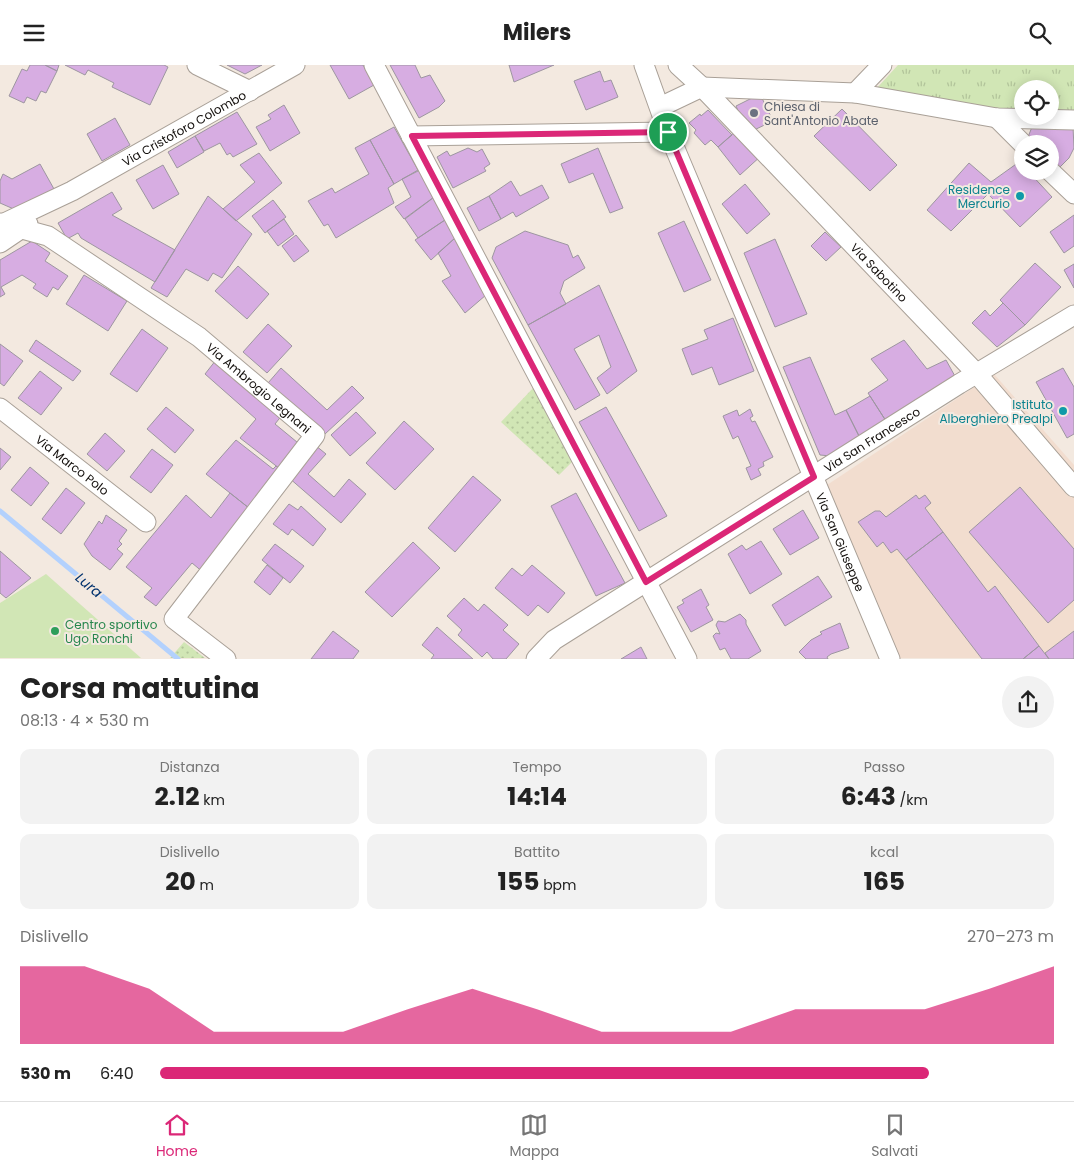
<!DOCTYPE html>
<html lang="it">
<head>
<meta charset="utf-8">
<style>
	body { margin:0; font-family:Poppins,sans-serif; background:#f2f2f2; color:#222; height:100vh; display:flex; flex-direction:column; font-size:19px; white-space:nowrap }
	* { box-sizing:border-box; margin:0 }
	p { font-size:16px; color:#767676 }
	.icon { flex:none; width:28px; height:28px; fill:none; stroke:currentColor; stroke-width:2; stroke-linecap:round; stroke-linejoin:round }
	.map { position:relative; height:594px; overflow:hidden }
	.details { display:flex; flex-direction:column; background:#fff; flex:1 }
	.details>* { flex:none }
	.controls { position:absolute; left:1014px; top:15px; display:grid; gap:10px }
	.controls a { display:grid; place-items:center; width:45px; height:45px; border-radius:50%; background:#fff; box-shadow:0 2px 12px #0003; font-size:25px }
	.pin { position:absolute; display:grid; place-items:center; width:42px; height:42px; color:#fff; margin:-21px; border:2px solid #fff; border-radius:50%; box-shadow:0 1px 5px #0007 }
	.round { display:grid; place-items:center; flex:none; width:52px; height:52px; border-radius:26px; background:#f2f2f2 }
	.overview { display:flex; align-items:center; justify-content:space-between; height:85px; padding:0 20px }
	h1 { font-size:28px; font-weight:700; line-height:38px }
	.stats { display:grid; grid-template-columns:repeat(3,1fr); gap:8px; height:85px; padding:5px 20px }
	.stats div { display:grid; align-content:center; border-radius:10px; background:#f2f2f2; text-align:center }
	.stats b { font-size:25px; font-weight:700 }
	.stats small { font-size:14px; font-weight:400 }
	.stats p { font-size:14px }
	.chart { height:140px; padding:10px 20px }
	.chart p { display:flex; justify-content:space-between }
	.chart svg { width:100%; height:90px; margin-top:5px; fill:#db2777; opacity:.7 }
	ul { padding:0 20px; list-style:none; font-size:16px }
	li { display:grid; grid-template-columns:80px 60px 1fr; align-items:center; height:38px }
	li i { height:12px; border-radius:6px; background:#db2777 }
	header { display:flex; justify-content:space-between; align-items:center; height:65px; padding:0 20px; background:#fff; font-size:22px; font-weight:700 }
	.tab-bar { display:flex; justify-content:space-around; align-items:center; height:70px; border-top:1px solid #e0e0e0; background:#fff; font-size:14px; color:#767676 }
	.tab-bar a { display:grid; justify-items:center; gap:2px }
	.tab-bar .on { color:#db2777 }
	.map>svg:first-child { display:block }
</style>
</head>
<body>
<header><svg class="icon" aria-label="menu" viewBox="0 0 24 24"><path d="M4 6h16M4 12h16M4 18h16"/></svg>Milers<svg class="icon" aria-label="search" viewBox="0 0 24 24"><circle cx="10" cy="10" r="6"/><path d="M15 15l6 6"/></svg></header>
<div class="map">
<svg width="1074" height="594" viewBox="0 0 1074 594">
	<defs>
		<pattern id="grass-dots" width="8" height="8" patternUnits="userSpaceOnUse" patternTransform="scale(1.25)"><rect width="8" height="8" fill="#d1e6b5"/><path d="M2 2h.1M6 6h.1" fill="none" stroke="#b2c49a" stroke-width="1.8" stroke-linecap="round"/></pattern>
		<pattern id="park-tufts" width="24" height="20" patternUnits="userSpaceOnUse" patternTransform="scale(1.25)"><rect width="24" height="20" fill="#d1e6b5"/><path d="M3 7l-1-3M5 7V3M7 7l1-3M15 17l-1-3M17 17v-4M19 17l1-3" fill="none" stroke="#b2c49a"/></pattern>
	</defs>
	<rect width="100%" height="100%" fill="#f3e9e0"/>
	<path fill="#f2ddcf" d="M994 309 1074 400V593H899L827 420Z"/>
	<path fill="url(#grass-dots)" d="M534 322 574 395 559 410 501 357Z
		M184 577 205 593H170Z"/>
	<path fill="url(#park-tufts)" d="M898 0H1074V46L1050 45V24H1022V44L996 43 876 24Z"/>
	<path fill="#d1e6b5" d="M46 509 141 593H0V538Z"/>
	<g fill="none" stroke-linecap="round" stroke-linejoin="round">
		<path stroke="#b3d1fd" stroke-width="5" d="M0 446 178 594"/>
	</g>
	<path fill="#d7ade2" stroke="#9d96a0" d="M30 0H45L57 6 46 28 41 26 36 36 27 32 24 38 9 31 22 4 27 6Z
		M45 0H59L57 6Z
		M65 0H164L168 2 150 40 112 22 114 18 88 5 85 10Z
		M227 0H262L245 9Z
		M330 0H363L374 20 349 34Z
		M390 0H415L421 13 430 10 445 36 439 42 419 53Z
		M509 0H554L514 17Z
		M600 6 604 17 611 15 618 32 586 45 574 16Z
		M760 29 773 56 752 66 742 55 736 41Z
		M284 40 300 68 270 86 256 62 271 54 268 50Z
		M842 44 897 100 870 126 814 71Z
		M708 45 732 70 718 82 711 75 705 80 694 68 696 65 689 58 700 49 701 51Z
		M237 47 257 79 233 92 230 88 227 90 220 78 204 86 195 71Z
		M115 53 130 80 102 96 87 69Z
		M394 62 418 105 394 119 370 75Z
		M1032 62H1073L1074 83 1069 93 1057 105 1050 98V79H1030L1028 72Z
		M737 65 762 90 740 110 718 82Z
		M195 71 204 87 177 103 168 87Z
		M370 75 394 119 388 123 394 138 336 173 328 159 324 161 308 136 332 123 335 128 369 109 355 83Z
		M468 83 477 87 482 84 490 99 484 103 486 106 453 123 437 92 447 86 450 91Z
		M598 83 623 143 610 148 593 108 569 118 561 99Z
		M259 88 282 118 236 156 223 144 255 117 240 100Z
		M1019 97 1022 100V106H1028L1052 132 1020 162 988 129 951 166 927 145 969 98 991 117Z
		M40 99 54 124 16 145 0 138V116L3 109 12 114Z
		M163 100 179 129 153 144 136 115Z
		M420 105 434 132 404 154 395 142 411 132 402 114Z
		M511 116 520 131 542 120 549 133 516 152 513 147 501 154 489 131Z
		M745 119 770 149 747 169 722 139Z
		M112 127 122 144 112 150 175 185 155 217 81 173 78 168 67 174 58 158Z
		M208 131 252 169 222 213 213 208 208 216 186 204 167 232 151 223Z
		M489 131 501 154 479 166 467 143Z
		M433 133 445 155 418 173 405 154Z
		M273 135 286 152 265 168 252 151Z
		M1074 150V181L1064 188 1050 167Z
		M284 154 294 169 278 181 267 166Z
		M445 155 455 173 431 195 415 175Z
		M684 156 711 215 684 227 658 168Z
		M525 166 568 180 573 193 578 190 585 203 564 216 560 228 566 239 528 260 492 193 496 182Z
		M825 167 841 182 826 196 811 181Z
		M296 170 309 186 294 197 282 181Z
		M455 173 486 230 465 248 442 216 451 211 438 188Z
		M775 174 807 249 775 262 744 188Z
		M32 176 50 188 45 196 68 211 58 225 53 222 47 232 33 223 36 219 22 210 1 222 5 229 0 232V195Z
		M1035 198 1061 222 1025 260 1000 235Z
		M1074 199V223L1064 205Z
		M238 201 269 229 247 254 215 226Z
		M84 210 127 236 108 266 66 239Z
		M599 220 637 306 607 329 597 313 611 302 599 270 574 284 600 330 575 345 528 260Z
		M1003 238 1025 260 997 282 972 258 985 245 990 251Z
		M733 253 754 306 719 320 712 302 692 310 682 284 708 274 704 265Z
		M268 259 292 281 267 308 243 287Z
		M142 264 168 283 137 327 110 309Z
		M36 275 81 306 73 316 29 286Z
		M904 275 927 304 946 295 956 313 886 356 868 328 888 315 871 294Z
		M0 279 23 296 4 321 0 318Z
		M810 292 835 350 846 345 860 373 831 391 820 390 783 302Z
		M216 295 283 349 275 359 303 382 284 407 240 373 256 354 205 309Z
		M281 303 327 345 352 321 364 333 325 369 268 318Z
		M1063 303 1074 322V369L1067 373 1036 317Z
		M40 306 62 323 41 350 18 333Z
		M870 331 886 356 860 373 846 345Z
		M166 342 194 365 175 388 147 364Z
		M606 342 667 451 639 466 579 357Z
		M750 344 753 351 750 353 752 357 755 356 773 392 763 397 764 401 758 404 761 410 751 415 746 403 751 401 738 371 733 374 723 351 737 345 739 351Z
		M356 347 376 368 350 391 331 370Z
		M404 356 434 384 395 425 366 398Z
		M105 368 125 386 107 406 87 389Z
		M236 375 273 404 276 401 284 407 254 447 206 409Z
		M315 380 326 389 308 409 334 432 349 414 366 429 341 458 288 412Z
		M0 383 11 392 0 405Z
		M152 384 173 400 151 428 130 412Z
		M30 402 49 418 31 441 11 425Z
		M473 411 501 435 455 487 428 463Z
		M1020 422 1074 484V535L1048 558 969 467Z
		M66 423 85 438 61 469 42 454Z
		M230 428 254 447 204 508 192 498 156 541 144 532 152 523 126 502 186 430 211 453Z
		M576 428 625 518 596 531 551 441Z
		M916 430 919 434 925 430 931 438 925 443 943 467 906 495 897 484 891 488 883 477 877 482 858 457 875 446H880L886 452Z
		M289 439 298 445 301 441 326 464 313 481 292 464 288 470 273 459Z
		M803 445 819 473 790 490 773 464Z
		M106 450 127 465 119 476 122 479 117 484 123 489 110 505 92 491 84 479 99 456 102 459Z
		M943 467 988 527 995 521 1039 581 1023 594H982L906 495Z
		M761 476 782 509 750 529 728 489 742 480 746 485Z
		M413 477 440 503 392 552 365 527Z
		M275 479 304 501 290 518 262 495Z
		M0 486 31 513 6 533 0 528Z
		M267 500 283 513 270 530 254 517Z
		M532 500 565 528 548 548 538 540 528 551 495 523 512 503 522 511Z
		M818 511 832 532 785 561 772 540Z
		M701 524 709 540 706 542 713 555 691 567 677 542 684 538 682 535Z
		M464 533 478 546 484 539 508 560 503 565 519 579 506 594H493L487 587 482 592 458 570 462 565 447 551Z
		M740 549 746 555V559L761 586 748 594H731L725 583 720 585 713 571 716 568 720 569 716 560 718 556 725 557Z
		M840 558 849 583 831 589 827 592 828 594H806L799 587 811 575 822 569 820 567Z
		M437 562 473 594H431L434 590 422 580Z
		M333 566 359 586 353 594H311Z
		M1074 566V594H1049L1045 588Z
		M1039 581 1049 594H1023Z
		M641 582 647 594H621Z"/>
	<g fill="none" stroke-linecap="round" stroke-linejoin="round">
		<g stroke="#a9a097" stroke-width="21">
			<g id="minor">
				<path d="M197 0 250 26"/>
				<path d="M374 0 687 594"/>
				<path id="s1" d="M644 0 668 67 890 594"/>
				<path id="s2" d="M678 0 702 22 977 309 1074 422"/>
				<path d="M855 28 882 0"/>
				<path d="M660 42 702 22 855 28 997 53 1074 55"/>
				<path d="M997 53 1023 79"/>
				<path d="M411 71 668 67"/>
				<path d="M1050 106 1074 129"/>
				<path id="s3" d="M0 158 48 171 199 272 315 370 174 554 226 594"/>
				<path id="s4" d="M0 160 72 126 295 0"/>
				<path d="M0 178 28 159"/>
				<path id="s5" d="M0 343 146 457"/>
				<path id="s6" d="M536 594 554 575 959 319 1074 250"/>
			</g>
		</g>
		<use href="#minor" stroke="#fff" stroke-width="19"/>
	</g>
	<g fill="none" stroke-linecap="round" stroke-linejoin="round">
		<g stroke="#fff" stroke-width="10">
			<path id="route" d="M668 67 814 412 646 517 412 71Z"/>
		</g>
		<use href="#route" stroke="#db2777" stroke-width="6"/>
	</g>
	<circle fill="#6b7280" stroke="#f3e9e0" stroke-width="2" cx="754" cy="48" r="5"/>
	<g fill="#0f9aa8" stroke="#f3e9e0" stroke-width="2">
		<circle cx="1020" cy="131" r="5"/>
		<circle cx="1063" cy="346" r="5"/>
	</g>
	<circle fill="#2e9e5b" stroke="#f3e9e0" stroke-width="2" cx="55" cy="566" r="5"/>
	<g text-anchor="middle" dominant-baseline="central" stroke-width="4" stroke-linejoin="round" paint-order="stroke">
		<g font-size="12" fill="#5b616d" stroke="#f3e9e0" text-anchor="start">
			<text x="764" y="41">Chiesa di<tspan x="764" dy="14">Sant'Antonio Abate</tspan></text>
		</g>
		<g font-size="12" fill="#120e0b" stroke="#f3e9e0">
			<text stroke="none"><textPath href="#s4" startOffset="208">Via Cristoforo Colombo</textPath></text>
			<text stroke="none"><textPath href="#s2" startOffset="289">Via Sabotino</textPath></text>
			<text stroke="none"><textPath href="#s3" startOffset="310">Via Ambrogio Legnani</textPath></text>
			<text stroke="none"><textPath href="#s6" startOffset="402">Via San Francesco</textPath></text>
			<text stroke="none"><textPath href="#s5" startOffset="92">Via Marco Polo</textPath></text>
			<text stroke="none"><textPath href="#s1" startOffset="516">Via San Giuseppe</textPath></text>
		</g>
		<g font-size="12" fill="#0d838f" stroke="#f3e9e0" text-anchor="end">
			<text x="1010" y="124">Residence<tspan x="1010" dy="14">Mercurio</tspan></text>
			<text x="1053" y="339">Istituto<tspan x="1053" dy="14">Alberghiero Prealpi</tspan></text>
		</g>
		<g font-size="12" fill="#27864d" stroke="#f3e9e0" text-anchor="start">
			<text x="65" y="559">Centro sportivo<tspan x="65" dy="14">Ugo Ronchi</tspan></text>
		</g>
		<g font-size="14" font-style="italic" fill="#00316d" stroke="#f3e9e0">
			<text transform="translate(89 520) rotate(40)">Lura</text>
		</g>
	</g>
</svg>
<div class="controls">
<a><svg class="icon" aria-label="locate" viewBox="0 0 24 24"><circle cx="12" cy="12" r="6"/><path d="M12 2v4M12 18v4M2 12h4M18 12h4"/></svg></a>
<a><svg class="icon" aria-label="layers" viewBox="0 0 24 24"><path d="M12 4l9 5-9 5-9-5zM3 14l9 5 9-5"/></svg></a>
</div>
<div class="pin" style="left:668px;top:67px;background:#1e9e55"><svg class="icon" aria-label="arrive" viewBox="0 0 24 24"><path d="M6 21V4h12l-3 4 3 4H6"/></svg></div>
</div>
<section class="details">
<div class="overview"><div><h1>Corsa mattutina</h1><p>08:13 · 4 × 530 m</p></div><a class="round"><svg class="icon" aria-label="share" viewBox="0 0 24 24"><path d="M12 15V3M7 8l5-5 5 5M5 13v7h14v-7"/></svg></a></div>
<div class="stats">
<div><p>Distanza</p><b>2.12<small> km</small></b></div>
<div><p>Tempo</p><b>14:14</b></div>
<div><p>Passo</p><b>6:43<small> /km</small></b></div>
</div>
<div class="stats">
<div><p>Dislivello</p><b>20<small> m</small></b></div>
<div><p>Battito</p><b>155<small> bpm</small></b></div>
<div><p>kcal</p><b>165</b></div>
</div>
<div class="chart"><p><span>Dislivello</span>270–273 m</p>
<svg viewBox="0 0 160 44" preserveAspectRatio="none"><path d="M0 44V6L10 6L20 17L30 38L40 38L50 38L60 27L70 17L80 27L90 38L100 38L110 38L120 27L130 27L140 27L150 17L160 6V44z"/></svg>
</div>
<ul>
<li><b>530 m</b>6:40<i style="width:86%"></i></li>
</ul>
</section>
<nav class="tab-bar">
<a class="on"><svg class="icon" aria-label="home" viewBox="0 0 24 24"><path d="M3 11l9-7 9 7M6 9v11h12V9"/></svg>Home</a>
<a><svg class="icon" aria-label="map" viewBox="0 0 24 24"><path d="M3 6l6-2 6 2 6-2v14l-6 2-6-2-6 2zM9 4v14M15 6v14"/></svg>Mappa</a>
<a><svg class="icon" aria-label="saved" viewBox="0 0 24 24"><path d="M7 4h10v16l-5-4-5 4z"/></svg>Salvati</a>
</nav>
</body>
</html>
